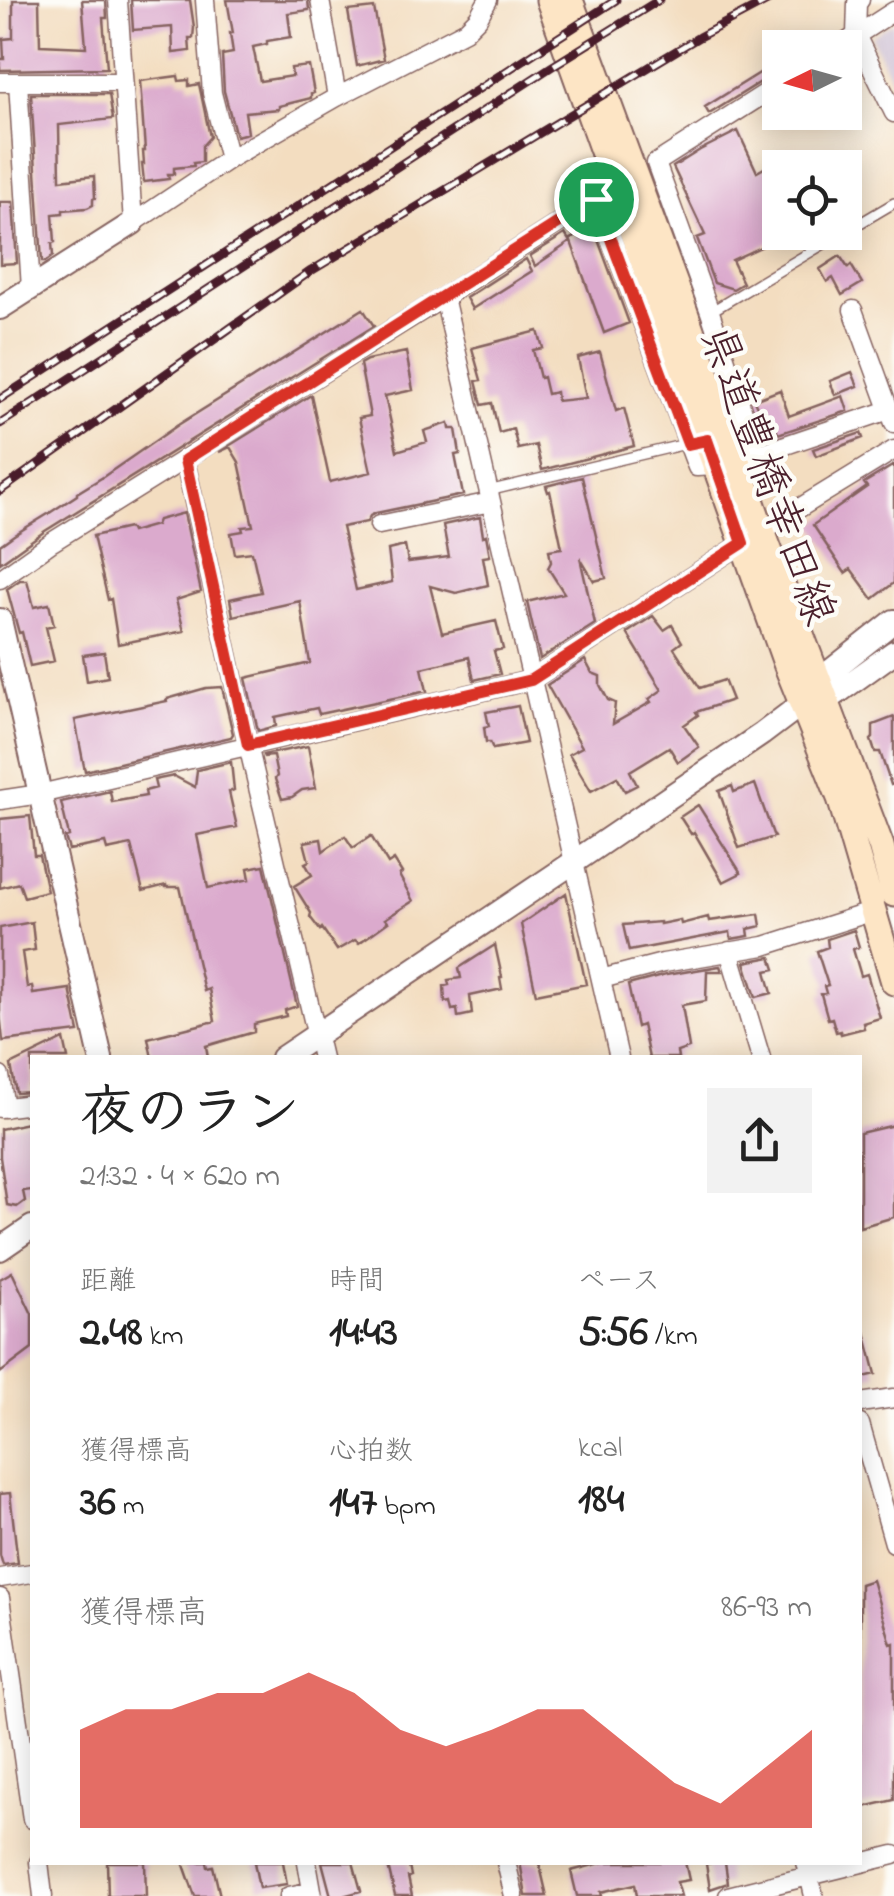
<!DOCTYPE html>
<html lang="ja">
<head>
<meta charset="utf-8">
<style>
	body { margin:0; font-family:"Indie Flower","Klee One",sans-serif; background:#f2f2f2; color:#222; height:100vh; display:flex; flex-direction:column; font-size:38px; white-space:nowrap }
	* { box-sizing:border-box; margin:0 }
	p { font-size:32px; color:#767676 }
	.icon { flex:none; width:55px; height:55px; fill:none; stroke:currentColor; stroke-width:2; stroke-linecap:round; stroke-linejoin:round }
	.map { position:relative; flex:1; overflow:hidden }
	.details { position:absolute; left:30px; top:1055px; width:832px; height:810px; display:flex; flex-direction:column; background:#fff; border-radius:0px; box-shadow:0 5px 25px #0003 }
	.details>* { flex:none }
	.needle { width:65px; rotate:265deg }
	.controls { position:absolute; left:762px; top:30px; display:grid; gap:20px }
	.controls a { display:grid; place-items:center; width:100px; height:100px; border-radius:0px; background:#fff; box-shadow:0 5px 25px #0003; font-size:50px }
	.pin { position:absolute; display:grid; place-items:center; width:85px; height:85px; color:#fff; margin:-42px; border:5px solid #fff; border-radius:50%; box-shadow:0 2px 10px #0007 }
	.round { display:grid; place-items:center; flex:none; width:105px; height:105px; border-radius:0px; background:#f2f2f2 }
	.headline { display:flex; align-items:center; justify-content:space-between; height:170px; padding:0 50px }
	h1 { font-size:55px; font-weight:800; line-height:75px }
	.metrics { display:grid; grid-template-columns:repeat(3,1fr); gap:15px; height:170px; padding:10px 50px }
	.metrics div { display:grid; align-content:center }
	.metrics b { font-size:42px; font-weight:800 }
	.metrics small { font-size:28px; font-weight:400 }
	.metrics p { font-size:28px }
	.chart { height:280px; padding:20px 50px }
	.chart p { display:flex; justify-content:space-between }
	.chart svg { width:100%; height:180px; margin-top:10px; fill:#d93025; opacity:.7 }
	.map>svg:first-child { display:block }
</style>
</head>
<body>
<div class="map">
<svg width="894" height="1896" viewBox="0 0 894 1896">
	<rect width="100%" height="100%" fill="#fdfcf7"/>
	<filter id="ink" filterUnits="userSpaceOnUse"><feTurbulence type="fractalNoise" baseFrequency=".01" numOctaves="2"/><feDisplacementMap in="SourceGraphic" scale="20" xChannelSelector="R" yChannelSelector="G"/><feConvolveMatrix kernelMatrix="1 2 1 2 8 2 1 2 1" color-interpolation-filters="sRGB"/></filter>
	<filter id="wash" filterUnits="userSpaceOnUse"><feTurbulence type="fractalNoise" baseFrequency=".0048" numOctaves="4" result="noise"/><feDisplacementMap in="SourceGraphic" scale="40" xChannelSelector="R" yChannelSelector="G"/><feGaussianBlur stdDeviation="2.25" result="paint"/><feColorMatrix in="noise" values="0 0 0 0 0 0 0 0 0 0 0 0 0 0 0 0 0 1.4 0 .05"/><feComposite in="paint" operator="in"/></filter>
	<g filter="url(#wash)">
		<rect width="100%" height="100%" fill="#f3ddc0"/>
		<path fill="#ccbed3" d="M894 22V86L871 36Z"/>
		<g id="blocks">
			<path fill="#dbaacd" d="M13 0H39L40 45 86 47 82 0H106L107 18H103L107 68 0 70V59H4L3 39 13 38Z
				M131 0H190L194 27 193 38H189L190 51 173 53 172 27 133 30Z
				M227 0H308L309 10 288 13 291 37 267 41V44L253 47 260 81 292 76 291 68 309 66 314 93 311 94V98L279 106V109L245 112 248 133 236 136 224 91 222 55 233 53 230 33H233Z
				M374 8 384 59 357 66 348 11Z
				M766 69 770 76 709 114 705 107Z
				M178 76 179 81 189 80V86L199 84 210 137 202 146V162L193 163 194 166 174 168V174H168L169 179 144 182 142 164H144L143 151H145L140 81Z
				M31 94H109L113 119 59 125 60 180 94 176 95 198 93 199V205L87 208 63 210V213L53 214 55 242 52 243 53 256 45 262H42Z
				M738 131 757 172 773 163 780 178V238L732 260 743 283 733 289 714 283 697 238 705 235 673 167 700 150Z
				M0 202H13L17 263 0 264Z
				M594 229 629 323 604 333 570 239Z
				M565 234 570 242 535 266 530 256Z
				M840 256 848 268 851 265 862 283 842 295 833 278 827 282 820 269Z
				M526 259 532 271 472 309 466 298Z
				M363 309 374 326 45 531 0 563V545L14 535 48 514 77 495V493L103 477 178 425Z
				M538 331 543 348 533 350 540 378 543 377 547 394 556 392 557 401 586 398 578 358 600 352 616 411 624 408 634 446 542 470 536 445 518 449 513 429 499 433 492 403 482 405 476 381 481 380 472 348Z
				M406 352 413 390 385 396 397 451 427 442 424 431 449 423 450 429H456L460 454 455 455 463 495 376 513 370 516 367 522 342 527 356 590 392 582 388 550 405 546 408 562 449 557 443 525 480 517 483 536 486 535 490 556 483 557 488 585 456 593 430 586 442 633 496 621 503 649 494 651 500 674 474 680 469 657 422 668 427 691 319 714 317 708 275 717 276 726 258 731 246 678 310 663 300 601 233 616 230 599 261 592 252 552 235 554 231 533 243 531 242 527 253 526 239 462 230 447 219 452 311 395 330 482 371 472 359 418 370 416 360 364 367 360Z
				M852 372 858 386 835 395 830 381Z
				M780 390 789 416 843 396 848 411 778 434 773 419 764 423 754 400Z
				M861 433 863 438 816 456 813 449Z
				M894 465V583L873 599 851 569 845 573 813 525 867 487 864 483Z
				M582 477 606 578 594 581 580 558 595 624 540 659 527 602 564 593 548 568 551 562 549 550 562 548 550 491 548 492 546 486Z
				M184 513 201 592 176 600 184 631 118 644 111 599 108 600 93 536 129 528 131 532 156 525 158 520Z
				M20 580H27L34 607 49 604 54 625 46 627 54 661 30 666 22 632 19 633 7 589Z
				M653 616 664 630 672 625 682 642 674 648 700 688 724 680 732 700 696 712 698 715 684 725 699 747 678 762 669 747 630 771 637 785 625 791 617 777 591 791 569 754 582 747 547 685 585 660 592 673 600 676V685L608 700 615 703 613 724 651 702 649 699 662 690 627 633Z
				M104 652 108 677 87 681 83 655Z
				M222 687 233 734 231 737 85 771 75 720 167 701V699L206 688Z
				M518 706 526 743 493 749 490 742H486L484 727 489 726 486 712Z
				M894 717V784L891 785 880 752H875L871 740 873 738V725Z
				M308 746 316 788 302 790 292 797 282 799 275 779 277 776 273 756 264 757 263 755Z
				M231 762 234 790 229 792 237 827 197 835 208 888 250 879 248 868 264 865 297 1006 285 1010 286 1016 254 1024V1032L206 1046 208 1058H152L148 1038 215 1021 209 989 204 991 180 887H166V885L143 891 131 845 107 850 105 843 69 850 65 837 69 836 61 802 110 791 112 802 146 796 145 791 156 788 154 780 174 776 195 787 197 770Z
				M755 784 774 837 739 848 719 791 732 786 734 792Z
				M698 805 741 873 723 882 694 832 691 834 680 817Z
				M30 816 34 855H39L47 891 24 897 19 883 0 888V819Z
				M345 836 353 848 371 836 388 864 394 860 402 873 399 875 413 901 385 919 388 922 359 943 355 940 337 950 322 928 320 930 310 917 311 913 294 886 312 875 305 863 309 861 304 842 321 839 323 851Z
				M566 893 586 984 536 994 521 924Z
				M759 914 761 926 748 929 749 936 731 939 730 932 629 951 623 925 660 922V924L680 920 681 924 708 917 709 921Z
				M32 922 35 950 22 952 27 987 32 986 33 994 70 989 79 1032 3 1041 0 1013V928Z
				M854 930 859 947 853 949 861 976 867 974 880 1018 863 1023 864 1028 841 1034 840 1031 836 1032 832 1018 828 1019 821 994 826 993 824 986 828 985 817 951 828 947 827 939Z
				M495 945 502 977 500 978 502 989 470 996 472 1014 458 1017 457 1009 452 1010 450 1001 445 1002 444 986 449 985 448 980 461 978 459 968Z
				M771 957 775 969 766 971 772 993 756 997 745 962Z
				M720 966 722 971H707L706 1001 682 1005 689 1048 677 1052 678 1058H649L642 1025 637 1027 628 985 666 975Z
				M64 1039 68 1058H32V1086H29L30 1092 16 1093 11 1065Z
				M32 1122V1190L23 1191 25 1201 17 1207 7 1205 0 1157V1129Z
				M894 1125V1217L860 1227V1133Z
				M12 1272 32 1314V1349L0 1373V1279Z
				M865 1332 876 1374 860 1378V1333Z
				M10 1493 18 1563 3 1565 0 1555V1494Z
				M872 1580 891 1644 894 1643V1800L860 1808V1584Z
				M107 1862H145L146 1896H108Z
				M183 1862H207L208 1867 213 1866 220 1896H195Z
				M254 1862H283L287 1884 259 1888Z
				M322 1862H353L361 1891 343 1896H331Z
				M387 1862H408L411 1876 408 1877 412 1896H395Z
				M520 1862H539L547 1896H526Z
				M605 1862H685L689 1880 677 1882 681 1896H637L635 1884 601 1892 602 1896H577L571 1871Z
				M716 1862H725L728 1883 710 1889 706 1864Z"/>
		</g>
	</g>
	<g filter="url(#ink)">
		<use href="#blocks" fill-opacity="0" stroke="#85625f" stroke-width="2.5"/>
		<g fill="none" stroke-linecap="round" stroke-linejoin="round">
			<g stroke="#85625f" stroke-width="12">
				<path id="service" d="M845 232 894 203
					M710 312 844 232
					M488 491 690 443"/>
			</g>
			<g stroke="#85625f" stroke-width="21">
				<path id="minor" d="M118 0 133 223 229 159 337 97 465 31 478 18 488 0
					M205 0 212 93 229 159
					M320 0 337 97
					M860 0 857 3 856 35 894 113
					M837 48 894 11
					M0 82H123
					M18 82 31 289
					M444 297 619 1058
					M853 310 894 423
					M757 454 710 312 656 163 780 84
					M747 458 889 410
					M185 461 248 745 322 1058
					M379 525 491 502
					M762 531 894 450
					M0 579 52 542 444 297 596 199 697 467 716 466
					M0 800 40 794 531 680 743 543
					M729 951 761 1058
					M601 979 663 963 764 946 874 911
					M0 1076 5 1108
					M0 1108 32 1104
					M860 1403 894 1398
					M860 1424 894 1543
					M0 1578 32 1573
					M0 1598 32 1819
					M39 1862 43 1896
					M307 1862 313 1896
					M506 1862 514 1896
					M806 1862 814 1896
					M289 1896 312 1891
					M728 1896 894 1855"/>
			</g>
			<g stroke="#85625f" stroke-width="26">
				<path id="tertiary" d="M0 308 133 223
					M0 620 101 1058
					M810 692 818 681 894 621
					M282 1058 574 862 762 734 803 703 826 701 894 652
					M0 1249 32 1227"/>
			</g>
			<g stroke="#85625f" stroke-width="29">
				<path id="secondary" d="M549 0 787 666 840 798 894 982
					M570 0 680 298 762 531 881 846 894 894"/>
			</g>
			<use href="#service" stroke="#fff" stroke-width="9"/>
			<use href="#minor" stroke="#fff" stroke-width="18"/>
			<use href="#tertiary" stroke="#fff" stroke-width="22"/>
			<use href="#secondary" stroke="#fde5c5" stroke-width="25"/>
			<g stroke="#4a1f2b" stroke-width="9">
				<path id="rail" d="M0 399 616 0
					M0 424 551 67 659 0
					M0 491 311 271 699 37 769 0"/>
			</g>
			<use href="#rail" stroke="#fdfcf7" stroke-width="5" stroke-dasharray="15" stroke-linecap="butt"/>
		</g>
	</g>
	<g fill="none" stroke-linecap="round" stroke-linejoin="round" filter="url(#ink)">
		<g stroke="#fff" stroke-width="20">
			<path id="route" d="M596 199 688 444 707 440 743 543 531 680 248 745 185 460Z"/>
		</g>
		<use href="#route" stroke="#d93025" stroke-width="12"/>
	</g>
	<g text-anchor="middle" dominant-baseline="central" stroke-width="9" stroke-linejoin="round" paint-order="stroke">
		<g font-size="45" fill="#4a1f2b" stroke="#fdfcf7">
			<text transform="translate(765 476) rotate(70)">県道豊橋幸田線</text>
		</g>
	</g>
</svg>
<div class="controls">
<a><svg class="needle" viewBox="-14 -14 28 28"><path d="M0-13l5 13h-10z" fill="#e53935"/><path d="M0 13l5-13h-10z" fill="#767676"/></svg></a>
<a><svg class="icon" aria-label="locate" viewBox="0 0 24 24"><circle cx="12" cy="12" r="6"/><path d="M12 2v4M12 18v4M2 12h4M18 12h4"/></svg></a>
</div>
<div class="pin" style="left:596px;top:199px;background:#1e9e55"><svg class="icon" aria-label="arrive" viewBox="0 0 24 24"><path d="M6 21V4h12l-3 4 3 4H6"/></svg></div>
<section class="details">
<div class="headline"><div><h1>夜のラン</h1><p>21:32 · 4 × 620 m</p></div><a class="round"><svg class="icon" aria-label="share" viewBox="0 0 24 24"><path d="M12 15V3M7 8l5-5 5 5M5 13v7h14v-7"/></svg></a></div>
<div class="metrics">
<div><p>距離</p><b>2.48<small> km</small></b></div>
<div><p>時間</p><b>14:43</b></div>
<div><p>ペース</p><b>5:56<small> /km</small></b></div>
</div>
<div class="metrics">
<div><p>獲得標高</p><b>36<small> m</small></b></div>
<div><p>心拍数</p><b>147<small> bpm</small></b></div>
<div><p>kcal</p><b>184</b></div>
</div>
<div class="chart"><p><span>獲得標高</span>86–93 m</p>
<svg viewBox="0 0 160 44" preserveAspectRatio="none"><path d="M0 44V20L10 15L20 15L30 11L40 11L50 6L60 11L70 20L80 24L90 20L100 15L110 15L120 24L130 33L140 38L150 29L160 20V44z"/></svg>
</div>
</section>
</div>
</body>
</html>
